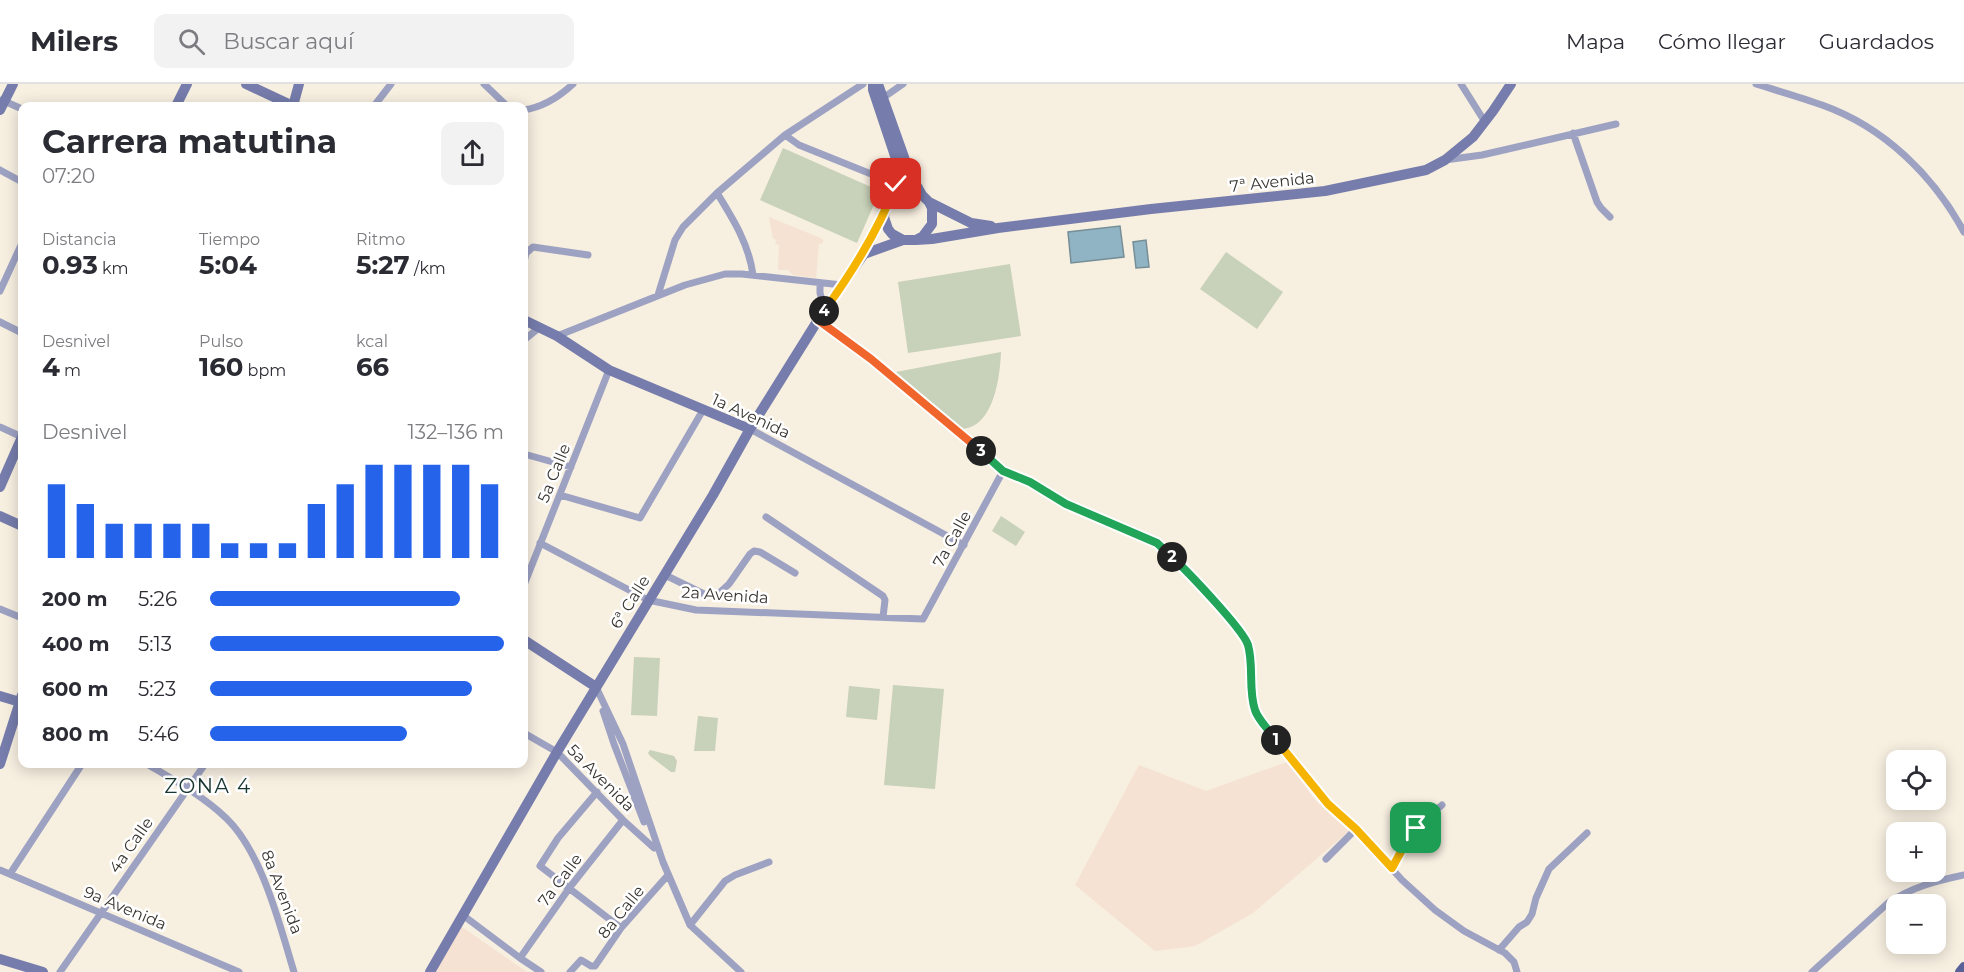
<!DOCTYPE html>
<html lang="es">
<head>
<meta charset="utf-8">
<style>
	body { margin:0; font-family:Montserrat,sans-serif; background:#f2f2f3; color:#2b2b33; height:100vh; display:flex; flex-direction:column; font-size:22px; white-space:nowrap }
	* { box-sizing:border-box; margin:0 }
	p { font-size:20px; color:#7c7c81 }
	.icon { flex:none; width:33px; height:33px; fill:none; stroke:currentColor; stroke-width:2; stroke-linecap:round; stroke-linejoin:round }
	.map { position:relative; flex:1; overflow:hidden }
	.details { position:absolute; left:18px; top:18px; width:510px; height:666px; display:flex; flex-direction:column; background:#fff; border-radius:12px; box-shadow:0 3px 15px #0003 }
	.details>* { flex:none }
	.tools { position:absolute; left:1886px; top:666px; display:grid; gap:12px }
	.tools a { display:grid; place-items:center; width:60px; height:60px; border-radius:12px; background:#fff; box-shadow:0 3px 15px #0003; font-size:30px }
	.pin { position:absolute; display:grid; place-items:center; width:51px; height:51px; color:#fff; margin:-26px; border-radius:12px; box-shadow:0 3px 9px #0006 }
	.km { position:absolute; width:30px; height:30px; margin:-15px; border-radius:50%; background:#222; color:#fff; font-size:16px; line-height:30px; text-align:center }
	.round { display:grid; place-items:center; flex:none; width:63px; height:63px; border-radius:12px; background:#f2f2f3 }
	.head { display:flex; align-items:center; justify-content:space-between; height:102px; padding:0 24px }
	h1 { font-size:33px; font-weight:700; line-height:45px }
	.figures { display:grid; grid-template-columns:repeat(3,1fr); gap:9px; height:102px; padding:6px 24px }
	.figures div { display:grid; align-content:center }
	.figures b { font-size:26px; font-weight:700 }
	.figures small { font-size:16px; font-weight:400 }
	.figures p { font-size:16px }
	.chart { height:168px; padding:12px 24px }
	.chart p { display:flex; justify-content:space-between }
	.chart svg { width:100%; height:108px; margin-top:6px; stroke:#2563eb; stroke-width:6 }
	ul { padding:0 24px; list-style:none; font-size:20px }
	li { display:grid; grid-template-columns:96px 72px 1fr; align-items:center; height:45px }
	li i { height:15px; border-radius:8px; background:#2563eb }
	header { display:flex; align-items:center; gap:36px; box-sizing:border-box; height:84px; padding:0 30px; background:#fff; border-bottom:2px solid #e1e1e2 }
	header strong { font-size:28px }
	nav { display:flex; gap:33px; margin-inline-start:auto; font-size:21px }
	.search { width:420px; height:54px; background:#f2f2f3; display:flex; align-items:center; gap:15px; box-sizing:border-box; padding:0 21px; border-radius:12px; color:#7c7c81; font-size:22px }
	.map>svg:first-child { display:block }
</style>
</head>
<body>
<header>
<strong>Milers</strong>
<div class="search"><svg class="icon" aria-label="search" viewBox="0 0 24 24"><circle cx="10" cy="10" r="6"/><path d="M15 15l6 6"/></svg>Buscar aquí</div>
<nav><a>Mapa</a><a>Cómo llegar</a><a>Guardados</a></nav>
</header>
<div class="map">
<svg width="1964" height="888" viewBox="0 0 1964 888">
	<rect width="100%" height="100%" fill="#f7efe0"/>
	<path fill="#f5e2d2" d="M769 133 823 155V159L819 160 816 194 793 191 788 186H778L779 161 775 160 776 156 773 154Z
		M1287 678 1316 717 1349 747 1253 829 1195 862 1155 867 1075 801 1139 681 1206 707Z
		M462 843 527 888H435Z"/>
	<path fill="#c8d1b9" d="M783 64 880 107 857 159 760 116Z
		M1226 168 1283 208 1257 245 1200 205Z
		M1010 180 1021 252 908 269 898 198Z
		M1001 268C1000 293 994 344 961 345L896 288Z
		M1001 432 1025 448 1016 462 992 447Z
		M634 573 660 574 657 632 631 631Z
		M893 601 944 605 935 705 884 701Z
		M849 602 880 605 877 636 846 633Z
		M698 632 718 634 715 667H694Z
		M650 666 674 672 677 677 675 688H671L650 672 648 669Z"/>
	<path fill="#90b4c3" stroke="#768e97" stroke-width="1.5" d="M1120 142 1124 173 1071 179 1068 148Z
		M1146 156 1149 183 1136 184 1133 158Z"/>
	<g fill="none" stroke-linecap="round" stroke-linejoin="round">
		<path stroke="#9da2c2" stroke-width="7" d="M484 0 507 22
			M1461 0 1485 38
			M1756 0C1778 7 1800 13 1822 21 1884 43 1933 91 1964 148
			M2 16 22 25
			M880 16 903 0
			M374 22 391 0
			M524 26C543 23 558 14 573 0
			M1573 49 1597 118 1601 124 1610 133
			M785 51 799 61 896 100
			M1445 76 1482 71 1616 40
			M0 86 22 98
			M717 109C733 135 749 160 753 191
			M524 178 526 169 533 163 588 171
			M820 199V209L825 226
			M0 207 22 159
			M658 211 675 156 683 143 717 109 785 51 863 0
			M818 236 871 275 999 382 1003 387 1030 398 1066 420 1157 459 1184 484 1247 558 1251 573 1252 609 1255 627 1327 720 1356 745 1402 796 1435 826 1464 847 1505 869 1514 878 1517 888
			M0 238 22 249
			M557 252 685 201 725 190H742L842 201
			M524 256 540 243
			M0 343 22 353
			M750 345 964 461
			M524 370 571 383
			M560 411 640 434 703 326
			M766 433 883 512 885 516 883 533
			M540 459 648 516 696 526 923 535 1003 387
			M665 491 704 510 717 511 729 500 750 470 754 467 760 468 795 489
			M524 501 609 286
			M0 525 22 534
			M596 603 623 660 663 778 690 841 741 888
			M603 627 614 660 644 738
			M524 649 557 668 623 736 654 764
			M147 680C174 696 203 712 226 734 262 768 280 842 294 888
			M597 708 558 754 540 782 621 844
			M1326 775 1356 745
			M1392 784 1409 753 1416 744 1442 721
			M0 786 239 888
			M10 790 82 680
			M464 832 520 874 541 888
			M690 841 725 797 735 791 769 778
			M1499 866 1519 843 1527 838 1532 830 1536 814 1549 785 1587 749
			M520 874 570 803 623 736
			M60 888 205 680
			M570 888 581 876 591 882H595L621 844 668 791
			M1812 888 1888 819C1912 803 1936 797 1964 791"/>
		<path stroke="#767cab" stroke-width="10" d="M246 0 293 22
			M873 0V6L898 81 897 93 889 117
			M878 0 910 90 922 111
			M176 22 187 0
			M293 22 299 0
			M0 26 13 0
			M929 118 971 139 991 142
			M916 156 932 155 998 144 1151 125 1325 107 1426 86 1445 76 1473 53 1493 27 1511 0
			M864 170 903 156
			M524 236 557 252 609 286 750 345
			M0 403 22 353
			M0 432 22 442
			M524 556 596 603
			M0 612 20 618
			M0 680 22 611
			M0 875 43 888
			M430 888 557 668 713 411 750 345 818 236 864 170 889 117 901 109 908 107 922 111 929 118 932 124V140L923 152 916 156H903L892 150 888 145 884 133 885 127"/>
		<path stroke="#5a6199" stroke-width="10" d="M1960 888 1964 883"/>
	</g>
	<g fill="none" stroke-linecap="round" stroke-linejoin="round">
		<g stroke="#fff" stroke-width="12">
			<path id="split-1" d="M1276 656 1328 720 1356 745 1392 784 1409 753 1416 744"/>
		</g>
		<g stroke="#fff" stroke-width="12">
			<path id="split-2" d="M1172 473C1186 486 1243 545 1248 561 1254 582 1248 605 1255 626 1258 636 1270 647 1276 656"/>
		</g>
		<g stroke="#fff" stroke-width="12">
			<path id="split-3" d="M981 367 1003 387 1030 398 1066 420 1157 459 1172 473"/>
		</g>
		<g stroke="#fff" stroke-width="12">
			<path id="split-4" d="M824 227 818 236 871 275 981 367"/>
		</g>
		<g stroke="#fff" stroke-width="12">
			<path id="split-5" d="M824 227C853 187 879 146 896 100"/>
		</g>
		<use href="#split-1" stroke="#f5b400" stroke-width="8"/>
		<use href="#split-2" stroke="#22a559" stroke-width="8"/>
		<use href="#split-3" stroke="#22a559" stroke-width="8"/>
		<use href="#split-4" stroke="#f0652b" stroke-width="8"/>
		<use href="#split-5" stroke="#f5b400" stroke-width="8"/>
	</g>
	<g text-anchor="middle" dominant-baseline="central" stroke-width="5" stroke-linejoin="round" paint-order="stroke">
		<g font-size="16" fill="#38342f" stroke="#fff">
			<text transform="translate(1272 98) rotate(-6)">7ª Avenida</text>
			<text transform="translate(751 332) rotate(25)">1a Avenida</text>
			<text transform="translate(554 389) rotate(-68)">5a Calle</text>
			<text transform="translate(952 455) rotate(-61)">7a Calle</text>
			<text transform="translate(725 511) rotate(4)">2a Avenida</text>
			<text transform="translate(630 518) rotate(-58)">6ª Calle</text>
			<text transform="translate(601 694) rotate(45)">5a Avenida</text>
			<text transform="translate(131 761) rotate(-55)">4a Calle</text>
			<text transform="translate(560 796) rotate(-53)">7a Calle</text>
			<text transform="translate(282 808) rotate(69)">8a Avenida</text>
			<text transform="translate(125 824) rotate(23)">9a Avenida</text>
			<text transform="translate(621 828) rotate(-51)">8a Calle</text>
		</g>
		<g font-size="20" letter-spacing="1.5" fill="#16362f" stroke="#fff">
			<text x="208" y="702">ZONA 4</text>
		</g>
	</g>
</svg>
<div class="tools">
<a><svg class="icon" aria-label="locate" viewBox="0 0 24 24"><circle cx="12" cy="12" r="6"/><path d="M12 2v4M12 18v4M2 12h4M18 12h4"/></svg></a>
<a>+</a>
<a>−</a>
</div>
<div class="pin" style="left:1416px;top:744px;background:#1e9e55"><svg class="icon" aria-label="arrive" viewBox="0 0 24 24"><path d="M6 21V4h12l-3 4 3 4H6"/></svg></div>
<div class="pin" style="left:896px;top:100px;background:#d93025"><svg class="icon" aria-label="check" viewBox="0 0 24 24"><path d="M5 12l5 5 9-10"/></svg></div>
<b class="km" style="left:1276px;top:656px">1</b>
<b class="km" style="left:1172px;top:473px">2</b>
<b class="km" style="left:981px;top:367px">3</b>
<b class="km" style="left:824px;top:227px">4</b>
<section class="details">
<div class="head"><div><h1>Carrera matutina</h1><p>07:20</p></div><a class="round"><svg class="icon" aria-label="share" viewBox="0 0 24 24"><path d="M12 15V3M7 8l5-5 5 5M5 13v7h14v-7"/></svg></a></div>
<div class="figures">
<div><p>Distancia</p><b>0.93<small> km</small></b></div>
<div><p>Tiempo</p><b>5:04</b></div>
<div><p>Ritmo</p><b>5:27<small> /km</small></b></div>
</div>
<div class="figures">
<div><p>Desnivel</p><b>4<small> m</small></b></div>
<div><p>Pulso</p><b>160<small> bpm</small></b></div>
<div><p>kcal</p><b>66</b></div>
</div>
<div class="chart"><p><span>Desnivel</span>132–136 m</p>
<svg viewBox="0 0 160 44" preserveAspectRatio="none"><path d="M5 44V14M15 44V22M25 44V30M35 44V30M45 44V30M55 44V30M65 44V38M75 44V38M85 44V38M95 44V22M105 44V14M115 44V6M125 44V6M135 44V6M145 44V6M155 44V14"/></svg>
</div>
<ul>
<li><b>200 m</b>5:26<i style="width:85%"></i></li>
<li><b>400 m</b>5:13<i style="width:100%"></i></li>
<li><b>600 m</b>5:23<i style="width:89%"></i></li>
<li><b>800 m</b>5:46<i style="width:67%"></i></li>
</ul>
</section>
</div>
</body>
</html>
